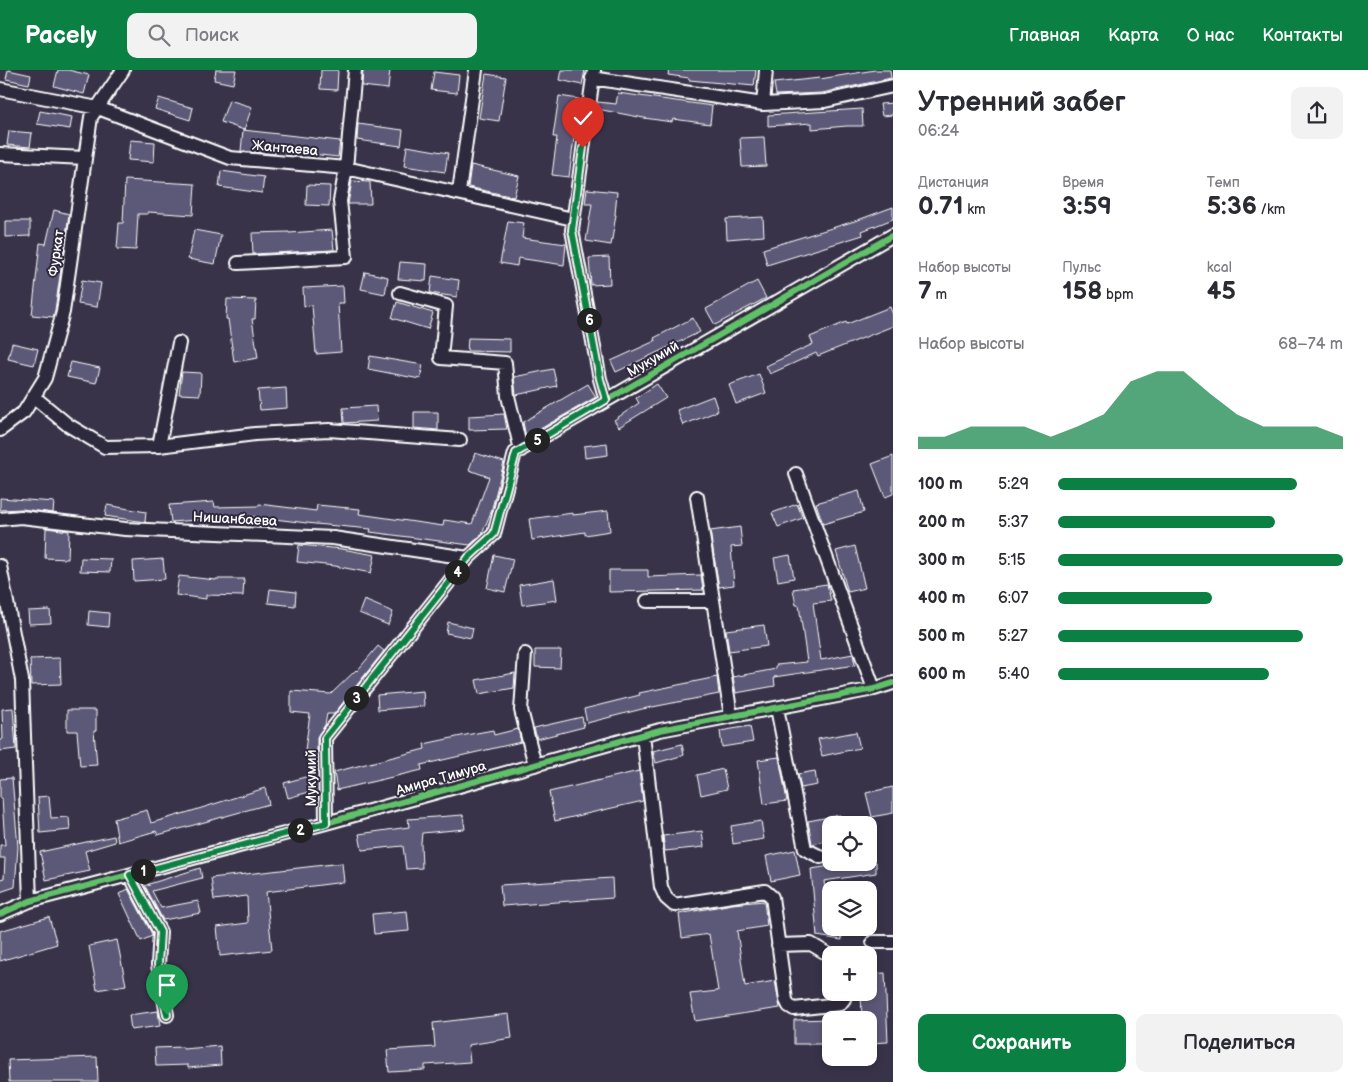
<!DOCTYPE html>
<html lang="ru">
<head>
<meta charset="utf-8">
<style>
	body { margin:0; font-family:"Balsamiq Sans",sans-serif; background:#f2f2f3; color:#2b2b33; height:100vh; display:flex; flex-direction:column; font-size:19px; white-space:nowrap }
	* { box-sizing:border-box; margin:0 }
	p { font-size:16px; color:#7c7c81 }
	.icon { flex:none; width:28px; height:28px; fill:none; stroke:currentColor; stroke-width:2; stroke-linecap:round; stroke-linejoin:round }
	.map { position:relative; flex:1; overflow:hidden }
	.drawer { display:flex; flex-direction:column; background:#fff; width:475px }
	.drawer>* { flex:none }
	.tools { position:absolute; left:822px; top:746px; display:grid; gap:10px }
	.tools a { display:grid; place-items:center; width:55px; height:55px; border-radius:10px; background:#fff; box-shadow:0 2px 8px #0003; font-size:25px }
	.pin { position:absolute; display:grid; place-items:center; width:42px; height:42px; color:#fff; margin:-51px -21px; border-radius:50% 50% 50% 0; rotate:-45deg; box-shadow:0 0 5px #0007 }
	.pin .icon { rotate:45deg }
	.km { position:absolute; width:25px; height:25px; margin:-12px; border-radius:50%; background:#222; color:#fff; font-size:14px; line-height:25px; text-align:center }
	.round { display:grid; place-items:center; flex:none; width:52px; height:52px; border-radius:10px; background:#f2f2f3 }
	.head { display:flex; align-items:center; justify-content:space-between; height:85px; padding:0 25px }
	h1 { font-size:28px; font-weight:700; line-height:38px }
	.stats { display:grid; grid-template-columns:repeat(3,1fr); gap:8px; height:85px; padding:5px 25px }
	.stats div { display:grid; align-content:center }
	.stats b { font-size:25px; font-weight:700 }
	.stats small { font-size:14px; font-weight:400 }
	.stats p { font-size:14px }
	.chart { height:140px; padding:10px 25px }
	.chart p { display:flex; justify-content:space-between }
	.chart svg { width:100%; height:90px; margin-top:5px; fill:#0b8043; opacity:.7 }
	.button { display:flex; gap:10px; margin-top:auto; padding:10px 25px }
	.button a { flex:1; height:58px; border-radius:10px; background:#0b8043; color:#fff; font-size:20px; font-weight:700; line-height:58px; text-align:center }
	.button a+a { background:#f2f2f3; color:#2b2b33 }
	ul { padding:0 25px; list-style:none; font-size:16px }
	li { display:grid; grid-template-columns:80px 60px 1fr; align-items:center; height:38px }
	li i { height:12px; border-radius:6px; background:#0b8043 }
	header { display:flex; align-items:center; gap:30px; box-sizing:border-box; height:70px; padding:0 25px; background:#0b8043; color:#fff }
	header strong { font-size:24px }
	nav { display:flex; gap:28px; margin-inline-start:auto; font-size:18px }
	.search { width:350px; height:45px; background:#f2f2f3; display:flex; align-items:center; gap:12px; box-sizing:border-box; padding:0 18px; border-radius:10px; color:#7c7c81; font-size:19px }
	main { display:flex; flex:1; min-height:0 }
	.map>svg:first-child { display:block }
</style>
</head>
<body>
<header>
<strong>Pacely</strong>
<div class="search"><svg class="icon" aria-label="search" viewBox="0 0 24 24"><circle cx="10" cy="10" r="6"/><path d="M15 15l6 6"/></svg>Поиск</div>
<nav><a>Главная</a><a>Карта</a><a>О нас</a><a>Контакты</a></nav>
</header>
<main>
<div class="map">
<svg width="893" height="1012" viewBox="0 0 893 1012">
	<rect width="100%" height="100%" fill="#383349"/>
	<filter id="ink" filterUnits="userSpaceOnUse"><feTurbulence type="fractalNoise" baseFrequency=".02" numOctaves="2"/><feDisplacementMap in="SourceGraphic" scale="10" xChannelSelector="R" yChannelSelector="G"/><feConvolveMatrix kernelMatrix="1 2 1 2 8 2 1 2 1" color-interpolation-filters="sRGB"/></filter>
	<g filter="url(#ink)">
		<path fill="#5b5977" stroke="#fff" d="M8 0 31 5 29 14 6 9Z
			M58 0H68L89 5 84 24 54 16Z
			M216 0H236L233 14 214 10Z
			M321 0H338L337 20 320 19Z
			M363 0H390L388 19 362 16Z
			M562 0H585L582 15 560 10Z
			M669 0H756L754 16 689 10V8L668 5Z
			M875 0H890L891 8 822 23 776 25 774 13 820 8V9Z
			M434 2 459 5 457 23 431 20Z
			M486 4 506 7 499 51 479 48Z
			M618 23 712 36 710 54 673 49 672 52 644 48 597 39 598 32 616 34Z
			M559 26 579 29 569 107 552 105 557 67H553Z
			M159 28 193 38 190 50 155 39Z
			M229 30 252 37 244 60 221 52Z
			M893 33V45L882 46 880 34Z
			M862 39 863 56H847L812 59V53L768 56V45Z
			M40 41 72 47 70 59 37 54Z
			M358 54 403 60 401 76 357 70Z
			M243 60 340 71 338 87 275 80V84L241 81Z
			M9 61 32 63 30 77 7 75Z
			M764 67 766 96 742 97 740 68Z
			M130 70 155 72 154 92 128 90Z
			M407 76 448 83 445 102 404 96Z
			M471 95 519 106 514 127 468 117Z
			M221 101 264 107 262 123 219 117Z
			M125 110 195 114 193 145 148 142V144H138L136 180 117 179 119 153H123Z
			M352 111 370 112 371 134H348Z
			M307 115 330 116 329 136 306 135Z
			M587 119 617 122 615 145H616L611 175 586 171 592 134H585Z
			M893 137V149L862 161 863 165 767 195 763 179 858 150Z
			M54 140 69 144 55 240 53 247 32 245 40 173 46 174Z
			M763 147 764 166 727 169 726 149Z
			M5 151H30V166L5 167Z
			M508 151 524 153 522 168 566 174 564 195 518 188 517 196 500 193Z
			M194 160 221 165 215 194 188 189Z
			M332 160 334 180 253 184 252 163 289 162V163Z
			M609 187 610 214 591 215 589 188Z
			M400 192 427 194 426 211 398 209Z
			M365 202 388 207 385 224 361 219Z
			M432 206 459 210 457 227 430 223Z
			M82 210 101 213 97 237 78 234Z
			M757 211 766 228 715 255 706 239Z
			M343 216 344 233H338L341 282 316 284 312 235 304 236 303 218Z
			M227 229 256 230 255 249H252L258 288 234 292 228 249H226Z
			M397 232 433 243 428 259 392 248Z
			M890 237 893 245V256L818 286 816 283 770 304 766 296 813 274 810 267 846 252 847 254Z
			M693 248 700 262 616 302 611 291 655 271 654 268Z
			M468 268 510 269V282L467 281Z
			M12 273 38 279 34 295 8 289Z
			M370 286 423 295 420 309 368 299Z
			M71 292 100 298 96 313 67 307Z
			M553 299 557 316 516 325 514 307Z
			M182 302 201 303 200 325 179 324Z
			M759 304 766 323 736 334 729 315Z
			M588 314 596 327 526 367 523 352Z
			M657 314 666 328 619 357 614 350 639 333 636 328Z
			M286 318 287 338 260 340 258 320Z
			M713 326 718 341 683 355 677 340Z
			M376 336 377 351 344 353 343 338Z
			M414 342H438V360L414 358Z
			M504 344 507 359 469 360V346Z
			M607 373 608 385 585 388 584 376Z
			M475 383 504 392 491 442 482 464 470 475 370 462 371 459 315 454 250 446V448H223L171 452 169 435 214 432 215 437 259 436V434L316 441 317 435 360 439 359 444 443 456 444 450 472 454 489 407 469 400Z
			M893 386V424L885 427 872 394Z
			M859 421 864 442 823 454 816 433Z
			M0 428 54 432 53 443 22 439 0 440Z
			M797 434 803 448 778 457 772 443Z
			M107 435 146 442 145 452 105 446Z
			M608 441 610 461 585 465V462L532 470 529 449 573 443V445Z
			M740 457 742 476 731 477 734 515 719 517 710 461Z
			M46 458 69 461 68 489 45 488Z
			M299 475 342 479 375 485 371 503 335 496 297 492Z
			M855 476 865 518 848 522 836 481Z
			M494 485 513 489 505 522 487 518Z
			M790 485 794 508 778 511 774 488Z
			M81 488 111 489 110 502 80 501Z
			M163 489 165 509 134 511 133 491Z
			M609 500H648V507L701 505 703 520 609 522Z
			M179 506 216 510V509H244L243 526 206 525V529L176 525Z
			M554 509 557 530 522 535 519 515Z
			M827 514 831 531 813 533 821 590 853 584 855 595 774 607 775 616 736 623 733 607 776 599V595L807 592 799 535H796L793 519Z
			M270 519 296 522 295 536 268 533Z
			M364 530 393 542 388 555 359 543Z
			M50 540 51 553 29 554 28 541Z
			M89 541 109 543 108 557 88 555Z
			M448 552 473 558 471 568 446 563Z
			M764 555 767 576 729 581 726 560Z
			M378 576 384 581 334 644H327L325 655 317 667V681L305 680 310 644 291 642V621L331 624 356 600 357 601Z
			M535 580H561L560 598 535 597Z
			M60 588 61 614 31 615 30 589Z
			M515 603 514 618 479 624 476 610Z
			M717 607 719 624 642 639 587 653 584 639 640 625 639 623Z
			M423 621 424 636 378 640 377 625Z
			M13 638 16 679 0 681V670L3 669 2 639Z
			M67 640H96V661H94L97 695 80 696 77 661H67Z
			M582 647 584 657 537 669 534 658Z
			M750 656 753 672 722 677 720 661Z
			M518 659 521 672 421 695 422 700 337 720 334 702 425 679 424 674 466 665 493 660 494 665Z
			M856 662 860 678 822 686 818 669Z
			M682 674 684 685 656 693 653 681Z
			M779 687 787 731 764 734 758 690Z
			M723 699 727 719 701 725 697 705Z
			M639 701 643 731 555 751 549 722Z
			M815 701 817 715 801 718 798 704Z
			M312 705 316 720 288 728 284 713Z
			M12 708 18 777 15 817 0 822V809L4 808 5 788H0V775H5L2 728H0V709Z
			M893 717V743L872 747 866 723Z
			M265 718 269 734 158 765 156 761 118 772 114 749 147 740 151 753 192 741Z
			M49 726 51 748 69 747 70 760 40 763 38 727Z
			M463 745 465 759 422 763 421 773 422 798 406 799 403 776 362 780 359 764 409 757 408 749Z
			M840 745 842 755H831V770L812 774 808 751Z
			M761 751 764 769 733 774 731 756Z
			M702 761 704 777 665 781 663 766Z
			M114 766 115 772 85 781 90 801 46 810 40 782Z
			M795 780 800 805 771 811 766 786Z
			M857 792H876V803L824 811 829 848H831V858H841L842 870 817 866 811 799Z
			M342 793 344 812 266 822 272 880 220 886 217 857 248 853 247 826 214 830 211 808Z
			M200 798 202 808 152 821 161 838 198 831 201 843 163 850 145 816 149 814V816V814Z
			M612 808 613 828 502 836 500 815Z
			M128 819 152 864V866L141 871 119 824Z
			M764 831 767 856 737 861 745 916 775 911 780 938 695 951 690 924 718 921 709 864 682 868 679 844 732 834Z
			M407 841 409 861 374 864 372 844Z
			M49 847 57 874 0 891V861Z
			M117 870 126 915 97 920 89 876Z
			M885 903 888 972 869 973V950H862L861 922H869V904Z
			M158 941 160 956 131 960 129 945Z
			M509 944 512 968 468 975 470 992 425 995V1000L389 1002 387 980 435 977 433 953Z
			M831 949V974H794V950Z
			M220 976 221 995 188 998V995L156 996 155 978 183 977V979Z
			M97 987 98 1012H9L8 990Z"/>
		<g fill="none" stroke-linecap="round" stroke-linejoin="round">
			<g stroke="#fff" stroke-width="16">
				<path id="street" d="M594 0 572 160 600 309 606 330
					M592 8 763 34 825 31 893 16
					M0 19 98 38 230 88 346 98 573 149
					M763 34 766 0
					M0 84 85 88
					M459 122 476 0
					M238 193 346 187 340 131 346 98 355 0
					M400 223 446 236 441 288 505 293 508 326 521 380
					M34 327 68 355 105 377 159 376 179 273
					M0 360 24 342 45 308 63 242 91 47 123 0
					M159 376 255 364 329 360 460 370
					M796 404 874 619
					M697 427 731 646
					M0 449 21 447 125 459 333 468 468 488
					M0 496 22 610 30 831
					M647 531H713
					M525 584 521 640 535 695
					M777 638 805 779 821 787
					M643 665 661 817 666 828 674 835 765 821 772 827 786 930 789 936 794 939 840 934 844 929 843 922
					M326 753 325 668 468 488 494 464 515 383 893 165
					M130 805 160 862 158 895 167 945
					M0 844 30 831 326 753 660 660 874 619 893 613
					M873 872H893
					M778 875 811 874 831 886"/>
			</g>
			<use href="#street" stroke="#2f2a3d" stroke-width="12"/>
			<g stroke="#2f2a3d" stroke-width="9">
				<path id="cycleway" d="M326 753 325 668 468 488 494 464 515 383 893 165
					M0 844 30 831 326 753 660 660 874 619 893 613"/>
			</g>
			<use href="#cycleway" stroke="#61c268" stroke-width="6"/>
		</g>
	</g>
	<g fill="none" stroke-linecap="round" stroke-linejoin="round" filter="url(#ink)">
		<g stroke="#fff" stroke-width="10">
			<path id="route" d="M167 945 158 895 160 862 130 805 326 753 325 668 468 488 494 464 516 383 606 330 600 309 572 160 583 78"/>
		</g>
		<use href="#route" stroke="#0b8043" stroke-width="6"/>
	</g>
	<g text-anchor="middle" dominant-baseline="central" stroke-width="4" stroke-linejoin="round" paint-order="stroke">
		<g font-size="14" fill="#fff" stroke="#2f2a3d">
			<text transform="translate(285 78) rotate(5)">Жантаева</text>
			<text transform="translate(56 183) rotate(-82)">Фуркат</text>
			<text transform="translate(653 289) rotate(-30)">Мукумий</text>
			<text transform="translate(235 449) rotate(3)">Нишанбаева</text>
			<text transform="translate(311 708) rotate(-90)">Мукумий</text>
			<text transform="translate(441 708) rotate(-16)">Амира Тимура</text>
		</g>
	</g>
</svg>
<div class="tools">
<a><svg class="icon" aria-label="locate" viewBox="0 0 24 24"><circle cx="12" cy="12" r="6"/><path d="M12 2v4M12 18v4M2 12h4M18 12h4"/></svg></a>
<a><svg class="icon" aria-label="layers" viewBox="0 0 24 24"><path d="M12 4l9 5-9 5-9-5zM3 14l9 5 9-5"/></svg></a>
<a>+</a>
<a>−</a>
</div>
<div class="pin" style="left:167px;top:945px;background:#1e9e55"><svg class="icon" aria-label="arrive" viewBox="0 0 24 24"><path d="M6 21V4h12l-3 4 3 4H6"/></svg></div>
<div class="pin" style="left:583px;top:78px;background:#d93025"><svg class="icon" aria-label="check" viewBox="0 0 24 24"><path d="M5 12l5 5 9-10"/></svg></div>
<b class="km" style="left:143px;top:801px">1</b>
<b class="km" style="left:300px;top:760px">2</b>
<b class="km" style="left:356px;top:628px">3</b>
<b class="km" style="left:457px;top:502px">4</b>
<b class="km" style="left:537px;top:370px">5</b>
<b class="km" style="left:589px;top:250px">6</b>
</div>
<section class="drawer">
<div class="head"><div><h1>Утренний забег</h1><p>06:24</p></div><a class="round"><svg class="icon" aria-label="share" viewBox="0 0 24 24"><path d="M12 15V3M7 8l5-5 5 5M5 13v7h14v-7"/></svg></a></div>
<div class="stats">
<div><p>Дистанция</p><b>0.71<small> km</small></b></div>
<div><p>Время</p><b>3:59</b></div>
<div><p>Темп</p><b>5:36<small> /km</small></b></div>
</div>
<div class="stats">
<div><p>Набор высоты</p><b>7<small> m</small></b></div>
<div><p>Пульс</p><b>158<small> bpm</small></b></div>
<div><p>kcal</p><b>45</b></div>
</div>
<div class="chart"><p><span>Набор высоты</span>68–74 m</p>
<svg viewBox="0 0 160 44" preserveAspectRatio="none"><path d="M0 44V38L10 38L20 33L30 33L40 33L50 38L60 33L70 27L80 11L90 6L100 6L110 17L120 27L130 33L140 33L150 33L160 38V44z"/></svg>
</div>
<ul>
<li><b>100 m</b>5:29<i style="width:84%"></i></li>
<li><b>200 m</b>5:37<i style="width:76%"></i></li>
<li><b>300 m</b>5:15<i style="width:100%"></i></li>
<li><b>400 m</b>6:07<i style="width:54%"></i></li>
<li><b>500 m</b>5:27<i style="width:86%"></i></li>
<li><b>600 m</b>5:40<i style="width:74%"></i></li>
</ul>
<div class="button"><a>Сохранить</a><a>Поделиться</a></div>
</section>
</main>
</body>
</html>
